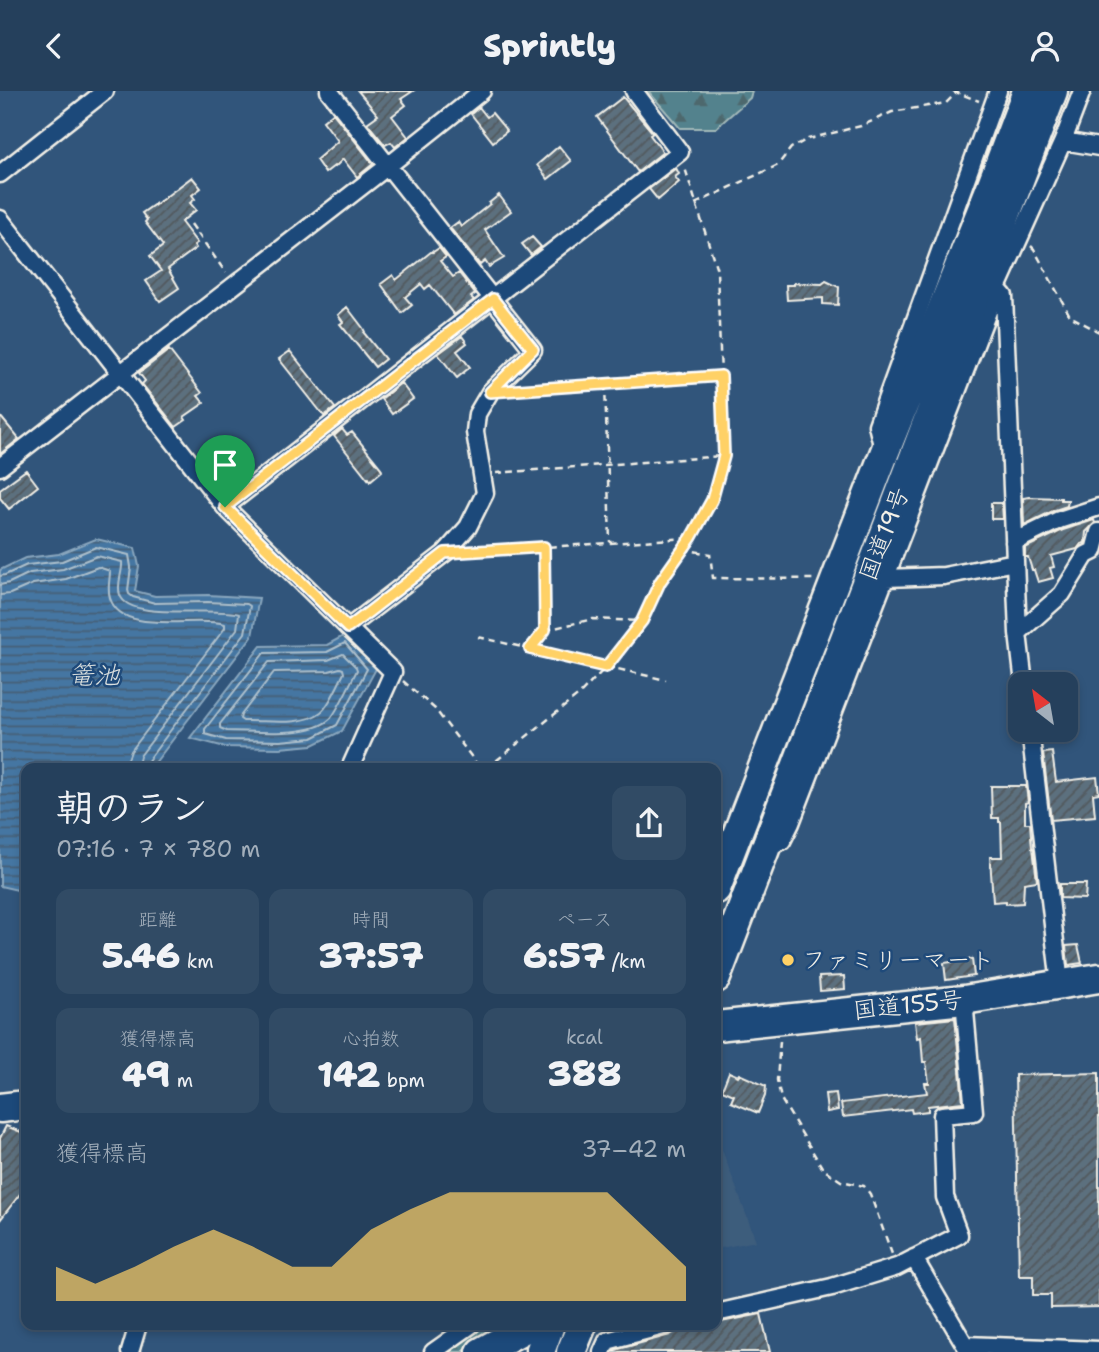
<!DOCTYPE html>
<html lang="ja">
<head>
<meta charset="utf-8">
<style>
	body { margin:0; font-family:"Shantell Sans","Klee One",sans-serif; background:#314b65; color:#f1f3f6; height:100vh; display:flex; flex-direction:column; font-size:26px; white-space:nowrap }
	* { box-sizing:border-box; margin:0 }
	p { font-size:23px; color:#a3afbb }
	.icon { flex:none; width:38px; height:38px; fill:none; stroke:currentColor; stroke-width:2; stroke-linecap:round; stroke-linejoin:round }
	.map { position:relative; flex:1; overflow:hidden }
	.sheet { position:absolute; left:21px; top:672px; width:700px; height:567px; display:flex; flex-direction:column; background:#25405c; border-radius:14px; box-shadow:0 4px 10px #0003,0 0 0 2px #425972 }
	.sheet>* { flex:none }
	.needle { width:46px; rotate:329deg }
	.fabs { position:absolute; left:1008px; top:581px; display:grid; gap:14px }
	.fabs a { display:grid; place-items:center; width:70px; height:70px; border-radius:14px; background:#25405c; box-shadow:0 4px 10px #0003,0 0 0 2px #425972; font-size:35px }
	.pin { position:absolute; display:grid; place-items:center; width:60px; height:60px; color:#fff; margin:-72px -30px; border-radius:50% 50% 50% 0; rotate:-45deg; box-shadow:0 0 7px #0007 }
	.pin .icon { rotate:45deg }
	.round { display:grid; place-items:center; flex:none; width:74px; height:74px; border-radius:14px; background:#314b65 }
	.summary { display:flex; align-items:center; justify-content:space-between; height:119px; padding:0 35px }
	h1 { font-size:38px; font-weight:800; line-height:52px }
	.stats { display:grid; grid-template-columns:repeat(3,1fr); gap:10px; height:119px; padding:7px 35px }
	.stats div { display:grid; align-content:center; border-radius:14px; background:#314b65; text-align:center }
	.stats b { font-size:35px; font-weight:800 }
	.stats small { font-size:19px; font-weight:400 }
	.stats p { font-size:19px }
	.chart { height:196px; padding:14px 35px }
	.chart p { display:flex; justify-content:space-between }
	.chart svg { width:100%; height:126px; margin-top:7px; fill:#ffd166; opacity:.7 }
	header { display:flex; justify-content:space-between; align-items:center; height:91px; padding:0 35px; background:#25405c; font-size:32px; font-weight:800 }
	.map>svg:first-child { display:block }
</style>
</head>
<body>
<header><svg class="icon" aria-label="back" viewBox="0 0 24 24"><path d="M15 5l-7 7 7 7"/></svg>Sprintly<svg class="icon" aria-label="person" viewBox="0 0 24 24"><circle cx="12" cy="8" r="4"/><path d="M4 21q1-7 8-7t8 7"/></svg></header>
<div class="map">
<svg width="1099" height="1261" viewBox="0 0 1099 1261">
	<defs>
		<pattern id="grass-dots" width="8" height="8" patternUnits="userSpaceOnUse" patternTransform="scale(1.75)"><rect width="8" height="8" fill="#53828d"/><path d="M2 2h.1M6 6h.1" fill="none" stroke="#4e686d" stroke-width="1.8" stroke-linecap="round"/></pattern>
		<pattern id="forest-firs" width="22" height="20" patternUnits="userSpaceOnUse" patternTransform="scale(1.75)"><rect width="22" height="20" fill="#53828d"/><path d="M5 1l3.5 6h-7zM16 11l3.5 6h-7z" fill="#4e686d"/></pattern>
		<pattern id="water-rules" width="6" height="5" patternUnits="userSpaceOnUse" patternTransform="scale(1.75)"><rect width="6" height="5" fill="#4476a2"/><path d="M0 2.5h6" fill="none" stroke="#465f74"/></pattern>
		<pattern id="building-hatch" width="6" height="6" patternUnits="userSpaceOnUse" patternTransform="scale(1.75)"><rect width="6" height="6" fill="#5c6f7e"/><path d="M-1 1l2-2M0 6l6-6M5 7l2-2" fill="none" stroke="#51585c"/></pattern>
	</defs>
	<rect width="100%" height="100%" fill="#31557b"/>
	<filter id="ink" filterUnits="userSpaceOnUse"><feTurbulence type="fractalNoise" baseFrequency=".0143" numOctaves="2"/><feDisplacementMap in="SourceGraphic" scale="14" xChannelSelector="R" yChannelSelector="G"/><feConvolveMatrix kernelMatrix="1 2 1 2 8 2 1 2 1" color-interpolation-filters="sRGB"/></filter>
	<g filter="url(#ink)">
		<path fill="#3e5d7c" d="M716 1047 718 1048 756 1150 716 1158Z"/>
		<path fill="url(#grass-dots)" stroke="#a4baba" stroke-width="2" d="M478 1234H514L462 1261H442Z"/>
		<path fill="url(#forest-firs)" stroke="#a4baba" stroke-width="2" d="M648 0H752L750 7 716 37H680Z"/>
		<path fill="url(#water-rules)" stroke="#8aa7be" stroke-width="2" d="M96 448 135 457 139 475 135 500 155 505 208 504 259 507 252 545 151 677H26V801L0 795V479L25 467 59 463Z
			M347 543 377 576 342 640 313 654 280 657 225 656 190 647 261 555 327 554Z"/>
		<g fill="none" stroke-linecap="round" stroke-linejoin="round">
			<path stroke="#aec0cc" stroke-width="2" d="M0 485 5 484 27 474 62 470 96 456 129 464 131 476 128 499 129 503 133 506 155 512 208 511 247 513 250 515 245 542 170 640 147 671 146 677
				M0 494 9 492 30 482 63 478 97 465 122 471C123 482 116 493 120 504 129 531 215 515 239 523L237 538 140 665 137 677
				M0 504 10 503 33 493 66 488 98 476 110 480C110 489 107 498 110 507 122 546 196 524 225 533V537L131 660 128 668 127 677
				M345 552 367 578 337 634 312 647 280 650 226 649 205 643V638L264 562 327 561Z
				M343 563 356 576 357 579C352 589 336 623 330 628 310 647 254 640 227 640L220 637V633L269 571 328 569Z
				M340 577 343 578 344 582C339 592 329 615 321 621 302 636 266 629 243 630L240 628 241 624 274 581 329 580Z"/>
		</g>
		<path fill="url(#building-hatch)" stroke="#f4f1e8" stroke-width="2" d="M358 0H413L401 8 406 14 392 25 408 46 395 56 391 51 385 54 367 32 378 24Z
			M623 6 653 42 650 44 663 61 638 81 597 26Z
			M479 16 487 26 492 22 507 40 493 51 471 23Z
			M333 22 373 73 357 86 343 68 335 76 334 75 325 82 316 69 338 50 323 30Z
			M559 55 571 70 548 88 537 74Z
			M676 77 679 83 675 86 679 91 658 109 649 98Z
			M192 86 201 97 192 104 195 108 190 112 196 119 181 131 197 152 194 154 196 157 168 178 179 197 160 210 146 190 161 180 150 165 163 155 145 131 147 129 142 122 155 113V114Z
			M499 104 511 120 485 139 504 167 489 176 485 170 480 174 450 137 458 131 461 136 490 113 489 112Z
			M532 146 541 156 531 164 522 153Z
			M439 157 446 166 440 170 453 186 459 182 475 203 471 206 474 209 454 224 430 194 425 198 421 193 405 206 412 214 402 222 381 193 393 184 396 189 432 160 433 161Z
			M826 190 839 196 838 214 823 213V207L787 209 786 194H794V192L822 193Z
			M347 216 363 237 365 241 364 242 385 268 375 276 340 233 343 231 338 224Z
			M462 245 467 252 457 260 470 276 457 287 438 263Z
			M169 259 202 302 198 305 204 312 184 326 186 329 176 336 142 293 145 290 139 282Z
			M290 260 335 317 324 325 279 268Z
			M401 292 413 308 392 323 381 308Z
			M0 325 19 348 0 363Z
			M342 338 347 344 352 341 381 377 382 380 370 390 369 387 368 388 334 345Z
			M26 379 38 395 9 418 0 407V398Z
			M1029 406 1061 407V409H1068L1067 415 1055 419 1024 434 1023 407Z
			M991 412H1002L1003 428H991Z
			M1094 429 1095 432 1086 441 1085 452 1081 453 1077 458 1051 465 1054 476 1050 477 1053 487 1038 491 1034 479H1032L1028 466H1025V457L1063 439Z
			M1052 661 1056 691 1097 686 1099 702 1093 703 1095 725 1051 729 1043 662Z
			M991 695H1026L1028 711 1025 712V732H1030L1032 757H1033L1037 790 1024 792 1023 812 1006 813V810L993 811 990 766H1002L1001 731H999V727H992Z
			M1060 793H1086L1085 808 1060 807Z
			M1078 854 1082 872 1068 874 1066 855Z
			M972 868 974 885 946 889 944 872Z
			M844 885 845 898 820 900 819 886Z
			M955 927 963 1011 928 1015V1020L912 1022 911 1018 843 1026 841 1012 927 1002 925 992H929L926 971H923L921 946 917 947 915 931Z
			M729 981 738 985 739 983 766 995 765 1005 758 1022 731 1011 734 1004 722 999Z
			M1099 982V1216L1051 1217V1204H1033V1185H1019L1015 984Z
			M836 1002 838 1019 827 1021 825 1003Z
			M6 1035 26 1043V1095L0 1129V1047Z
			M761 1223 770 1261H614L615 1259 670 1244 675 1241 677 1237 692 1234H716V1232Z"/>
		<g fill="none" stroke-linecap="round" stroke-linejoin="round">
			<g stroke="#f4f1e8" stroke-width="21">
				<path id="street" d="M329 0 533 259 490 301 477 323 475 341 485 402 468 436 445 462 348 537
					M1063 50 1099 56
					M0 83 105 0
					M0 128 225 416 393 581 350 677
					M997 197 1004 205 1018 542 1024 593
					M883 358 877 334 998 0
					M0 376 388 75 482 0
					M225 416 680 61 634 0
					M1014 451 1059 429 1099 416
					M886 487 944 485 1015 471
					M1018 542 1062 503 1086 464 1094 460 1099 441
					M1030 639 1060 893
					M774 753 782 750 791 732 997 197 1063 50 1082 0
					M914 1167 965 1254 1099 1259
					M716 1222 832 1196 897 1176 959 1144 945 1106 942 1024 974 1021 964 909
					M130 1261 138 1234
					M433 1261 471 1234
					M602 1261 607 1250 667 1234"/>
			</g>
			<g stroke="#f4f1e8" stroke-width="33">
				<path id="highway" d="M716 798 884 363 989 101 1027 0
					M716 887 1053 0
					M716 935 964 909 1099 887
					M0 1017 26 1014
					M481 1261 531 1234
					M540 1261 550 1234
					M571 1261 582 1234"/>
			</g>
			<path stroke="#f4f1e8" stroke-width="2.5" stroke-dasharray="7 5" stroke-linecap="butt" d="M953 0 979 10
				M695 113 778 74 791 57 808 48 861 35 892 21 946 12 956 2
				M191 133 226 182
				M1031 155 1034 158 1070 225 1099 241
				M605 293 610 451
				M514 299 721 285
				M496 382 723 365
				M544 456 546 539
				M683 458 710 463 713 487 815 488
				M466 461 690 447
				M478 546 666 589
				M530 558 546 539 593 528 642 530
				M403 590 435 618 480 677
				M487 677 580 603 606 576 642 530 660 490 691 447 712 409 724 365 717 179 685 77
				M780 950 777 989 781 1008 823 1078 841 1090 864 1095 870 1103 892 1163"/>
			<use href="#street" stroke="#1f4a7a" stroke-width="16"/>
			<use href="#highway" stroke="#1f4a7a" stroke-width="28"/>
		</g>
	</g>
	<g fill="none" stroke-linecap="round" stroke-linejoin="round" filter="url(#ink)">
		<g stroke="#fff" stroke-width="14">
			<path id="route" d="M493 208 533 258 490 301 721 285 724 365 712 409 691 447 660 491 642 530 606 576 530 558 545 539 544 456 445 462 348 537 225 416Z"/>
		</g>
		<use href="#route" stroke="#ffd166" stroke-width="9"/>
	</g>
	<circle fill="#ffd166" stroke="#1f4a7a" stroke-width="2.5" cx="788" cy="869" r="7"/>
	<g text-anchor="middle" dominant-baseline="central" stroke-width="5" stroke-linejoin="round" paint-order="stroke">
		<g font-size="24" fill="#f4f1e8" stroke="#1f4a7a">
			<text transform="translate(884 443) rotate(-69)">国道19号</text>
			<text transform="translate(908 914) rotate(-6)">国道155号</text>
		</g>
		<g font-size="24" fill="#f4f1e8" stroke="#1f4a7a" text-anchor="start">
			<text x="802" y="869">ファミリーマート</text>
		</g>
		<g font-size="26" font-style="italic" fill="#dadfde" stroke="#1f4a7a">
			<text x="94" y="583">篭池</text>
		</g>
	</g>
</svg>
<div class="fabs">
<a><svg class="needle" viewBox="-14 -14 28 28"><path d="M0-13l5 13h-10z" fill="#e53935"/><path d="M0 13l5-13h-10z" fill="#a3afbb"/></svg></a>
</div>
<div class="pin" style="left:225px;top:416px;background:#1e9e55"><svg class="icon" aria-label="arrive" viewBox="0 0 24 24"><path d="M6 21V4h12l-3 4 3 4H6"/></svg></div>
<section class="sheet">
<div class="summary"><div><h1>朝のラン</h1><p>07:16 · 7 × 780 m</p></div><a class="round"><svg class="icon" aria-label="share" viewBox="0 0 24 24"><path d="M12 15V3M7 8l5-5 5 5M5 13v7h14v-7"/></svg></a></div>
<div class="stats">
<div><p>距離</p><b>5.46<small> km</small></b></div>
<div><p>時間</p><b>37:57</b></div>
<div><p>ペース</p><b>6:57<small> /km</small></b></div>
</div>
<div class="stats">
<div><p>獲得標高</p><b>49<small> m</small></b></div>
<div><p>心拍数</p><b>142<small> bpm</small></b></div>
<div><p>kcal</p><b>388</b></div>
</div>
<div class="chart"><p><span>獲得標高</span>37–42 m</p>
<svg viewBox="0 0 160 44" preserveAspectRatio="none"><path d="M0 44V32L10 38L20 32L30 25L40 19L50 25L60 32L70 32L80 19L90 12L100 6L110 6L120 6L130 6L140 6L150 19L160 32V44z"/></svg>
</div>
</section>
</div>
</body>
</html>
